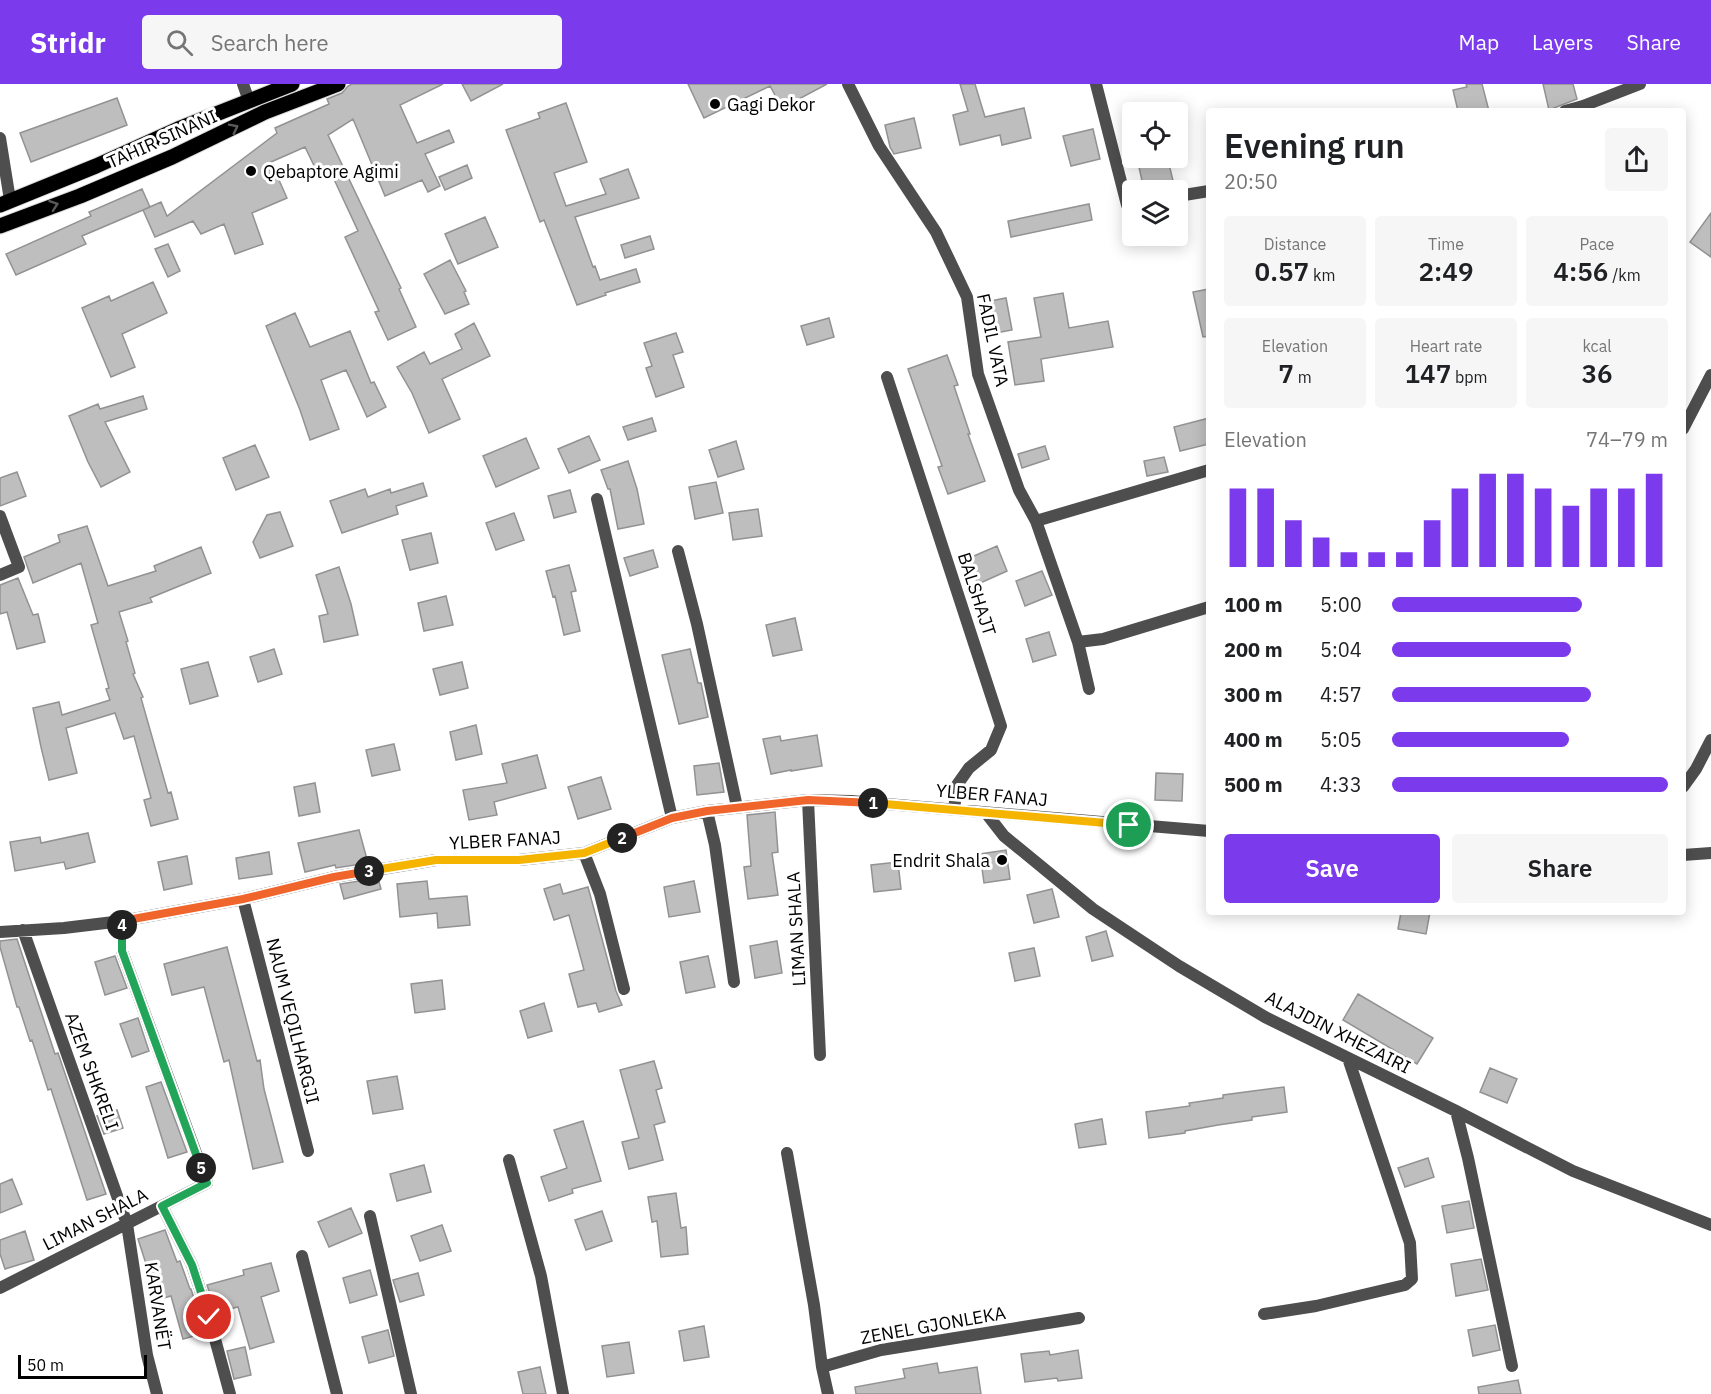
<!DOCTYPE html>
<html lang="en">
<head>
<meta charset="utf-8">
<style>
	body { margin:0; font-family:"IBM Plex Sans",sans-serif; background:#f6f6f6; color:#202124; height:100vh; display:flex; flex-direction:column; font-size:22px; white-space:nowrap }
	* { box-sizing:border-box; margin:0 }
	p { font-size:20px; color:#757577 }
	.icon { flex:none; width:33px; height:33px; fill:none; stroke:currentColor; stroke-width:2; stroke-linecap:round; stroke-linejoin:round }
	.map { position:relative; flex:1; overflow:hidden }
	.panel { position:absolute; left:1206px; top:24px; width:480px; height:807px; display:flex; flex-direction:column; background:#fff; border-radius:6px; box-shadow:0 3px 15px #0003 }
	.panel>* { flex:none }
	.fabs { position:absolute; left:1122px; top:18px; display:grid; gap:12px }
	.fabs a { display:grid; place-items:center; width:66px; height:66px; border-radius:6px; background:#fff; box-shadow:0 3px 15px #0003; font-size:30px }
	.scale { position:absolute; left:18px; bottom:15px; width:129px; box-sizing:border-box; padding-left:6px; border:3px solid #000; border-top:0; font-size:16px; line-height:21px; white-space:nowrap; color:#000; -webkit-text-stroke:4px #fff; paint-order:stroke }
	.pin { position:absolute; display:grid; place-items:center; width:51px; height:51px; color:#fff; margin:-26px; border:3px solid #fff; border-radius:50%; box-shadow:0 2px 6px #0007 }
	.km { position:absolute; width:30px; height:30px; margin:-15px; border-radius:50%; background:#222; color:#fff; font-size:16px; line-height:30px; text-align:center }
	.round { display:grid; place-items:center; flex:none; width:63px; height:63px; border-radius:6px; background:#f6f6f6 }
	.overview { display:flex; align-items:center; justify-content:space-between; height:102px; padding:0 18px }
	h1 { font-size:33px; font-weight:600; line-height:45px }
	.figures { display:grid; grid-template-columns:repeat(3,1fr); gap:9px; height:102px; padding:6px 18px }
	.figures div { display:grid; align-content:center; border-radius:6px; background:#f6f6f6; text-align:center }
	.figures b { font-size:26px; font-weight:600 }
	.figures small { font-size:16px; font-weight:400 }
	.figures p { font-size:16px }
	.chart { height:168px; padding:12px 18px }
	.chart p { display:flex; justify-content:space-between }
	.chart svg { width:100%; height:108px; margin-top:6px; stroke:#7c3aed; stroke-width:6 }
	.primary-button { display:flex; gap:12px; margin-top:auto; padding:12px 18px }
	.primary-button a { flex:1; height:69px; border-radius:6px; background:#7c3aed; color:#fff; font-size:24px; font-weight:600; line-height:69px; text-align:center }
	.primary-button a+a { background:#f6f6f6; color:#202124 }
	ul { padding:0 18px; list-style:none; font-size:20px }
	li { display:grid; grid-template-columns:96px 72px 1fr; align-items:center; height:45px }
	li i { height:15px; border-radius:8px; background:#7c3aed }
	header { display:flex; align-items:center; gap:36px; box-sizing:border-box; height:84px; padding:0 30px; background:#7c3aed; color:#fff }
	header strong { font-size:28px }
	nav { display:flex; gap:33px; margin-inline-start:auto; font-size:21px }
	.search { width:420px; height:54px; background:#f6f6f6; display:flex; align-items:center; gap:15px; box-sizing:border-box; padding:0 21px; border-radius:6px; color:#757577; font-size:22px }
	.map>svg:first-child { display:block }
</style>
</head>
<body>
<header>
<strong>Stridr</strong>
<div class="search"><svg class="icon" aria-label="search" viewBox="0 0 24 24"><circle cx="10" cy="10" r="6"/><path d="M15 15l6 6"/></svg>Search here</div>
<nav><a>Map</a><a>Layers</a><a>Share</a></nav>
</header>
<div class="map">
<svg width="1711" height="1310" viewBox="0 0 1711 1310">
	<rect width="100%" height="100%" fill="#fff"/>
	<path fill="#bebebe" stroke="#929292" stroke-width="1.5" d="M352 0H443L400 21 417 59 449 46 454 58 425 70 440 102 428 108 422 96 385 112 353 35 328 51 401 204 399 205 416 243 388 256 375 228 379 227 345 153 358 147 332 91 321 96 305 63 271 78 287 114 252 129 263 160 235 170 224 140 201 150 193 137 155 153 143 126 161 118 167 132 277 49 275 44 329 20 327 15 342 9 348 2Z
		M462 0H503L471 17Z
		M688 0H827L782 24 770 2 704 34Z
		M960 0H975L985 33 1024 24 1031 54 1002 61 1000 51 960 61 953 31 968 27Z
		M1466 0H1482L1489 27H1458L1453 6 1467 3Z
		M1543 0H1573L1577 15 1549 26Z
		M117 14 127 41 31 78 20 49Z
		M566 19 587 78 554 89 566 122 606 110 600 95 628 85 639 114 575 133 593 183 595 182 600 196 636 185 640 198 605 209 606 211 577 221 544 136 540 138 506 46 540 34 538 29Z
		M914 34 921 64 894 70 890 63 885 41Z
		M1093 45 1100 75 1071 82 1063 52Z
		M1168 76 1175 105 1172 106H1144L1139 83Z
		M467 81 472 94 445 106 439 93Z
		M142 105 150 123 82 152 86 160 16 191 6 170 91 132 89 128Z
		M1089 120 1092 136 1011 153 1008 137Z
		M1711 129V173L1690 158Z
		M485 133 498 163 458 180 445 150Z
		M650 152 654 165 625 174 621 161Z
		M168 160 180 187 168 193 155 165Z
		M450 176 466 207 464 208 469 220 445 230 424 190Z
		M153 198 167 229 122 250 135 283 111 293 82 224 109 212 111 217Z
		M1209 205V252L1203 253 1193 208Z
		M1063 209 1069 244 1108 237 1113 263 1041 275 1044 297 1015 301 1008 258 1041 253 1034 214Z
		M1006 214 1012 246 985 251 980 219Z
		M295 229 310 263 350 247 371 299 374 298 386 323 367 333 346 286 321 296 339 345 310 356 300 326 266 242Z
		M829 234 834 253 807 261 801 242Z
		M474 239 490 272 442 295 460 335 429 349 412 309 397 283 424 268 430 280 462 265 455 250Z
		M676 249 683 268 673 271 684 303 656 313 646 284 652 282 644 259Z
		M947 271 958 301 954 302 970 350H968L985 397 948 410 938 383 942 382 908 285Z
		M143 312 147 325 105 338 130 388 101 403 88 378 69 332 98 320 100 325Z
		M652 334 656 347 628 356 623 343Z
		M1209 334V360L1180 367 1174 343Z
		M589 352 600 376 569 389 558 365Z
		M526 354 539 384 496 403 483 372Z
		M736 357 744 385 718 393 709 366Z
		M255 361 269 393 236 406 223 374Z
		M1045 362 1049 375 1022 384 1018 370Z
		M1164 373 1168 388 1147 392 1144 377Z
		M628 377 637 405 644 440 618 445 610 405H608L601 386Z
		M17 388 26 412 0 422V394Z
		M716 398 723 429 695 435 689 403Z
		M423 399 427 412 396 422 398 430 342 449 330 417 365 405 368 413 390 405 391 409Z
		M570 406 576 428 554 434 548 412Z
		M758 425 762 452 733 456 729 429Z
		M280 428 293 462 260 474 253 458 267 431Z
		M514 429 524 456 496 466 486 439Z
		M87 442 108 502 156 487 154 482 201 463 211 489 150 514 152 518 119 528 128 557 126 558 135 589 133 590 143 613 141 614 168 709 171 708 178 735 151 742 144 716 151 714 134 652 124 655 115 629 66 644 77 689 49 696 41 663 33 624 59 618 62 631 110 616 106 605 109 604 91 541 98 539 81 479 33 499 24 473 60 458 58 451Z
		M431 449 438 479 410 486 402 456Z
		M997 462 1007 487 978 500 967 475Z
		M653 466 658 483 630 492 624 474Z
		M569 481 576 507 571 508 580 547 564 551 555 512 553 513 546 487Z
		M339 483 351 520 358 551 324 558 319 532 328 530 316 491Z
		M1042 487 1052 511 1025 522 1016 497Z
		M18 494 33 531 38 530 45 558 17 565 7 528 0 530V501Z
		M446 512 453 541 424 547 418 519Z
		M795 534 802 566 773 572 766 541Z
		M1049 548 1056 571 1033 578 1026 555Z
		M274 565 282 590 258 598 250 573Z
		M690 565 698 599H701L708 633 679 640 662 571Z
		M208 578 218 612 190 620 181 585Z
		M462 578 468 604 440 611 433 585Z
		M476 641 482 670 456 676 450 648Z
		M817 651 822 682 791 687V686L771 690 763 655 780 652 781 657Z
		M394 660 400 686 372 692 366 666Z
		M537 671 546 704 494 718 497 731 469 736 463 706 507 699 502 680Z
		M719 679 724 708 697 711 694 682Z
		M1156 689 1183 690 1182 717 1155 716Z
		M601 693 611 725 578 735 568 703Z
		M315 699 320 728 299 732 294 703Z
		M775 728 778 768 772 769 778 811 748 815 744 783 751 782 747 731Z
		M359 746 368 779 336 784 335 781 305 788 298 759Z
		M88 749 95 778 66 785 64 778 15 787 10 758 40 753 41 759Z
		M1006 766 1010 795 984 799 980 770Z
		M269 768 272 790 239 795 236 774Z
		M187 772 192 800 164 806 158 778Z
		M898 778 901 805 874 808 871 781Z
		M378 794 381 805 344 815 340 800Z
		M427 797 429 815 467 812 470 841 438 844 437 829 400 833 397 800Z
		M694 797 700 828 669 833 664 803Z
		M560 800 563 810 588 803 616 907 622 921 599 928 596 919 578 923 569 890 584 886 569 831 554 836 544 805Z
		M1052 805 1059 833 1034 839 1027 811Z
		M1401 828H1430L1426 850 1398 845Z
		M1106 847 1113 872 1092 877 1086 853Z
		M17 855 55 970 58 969 106 1110 87 1116 51 1005 48 1006 32 956 30 957 19 923H17L0 863V857Z
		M777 857 782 889 755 894 750 862Z
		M227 863 257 977 260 976 264 1005 283 1078 253 1085 229 976 224 978 204 903 172 911 164 880Z
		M1034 864 1040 892 1015 897 1009 869Z
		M115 872 127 904 105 911 95 878Z
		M708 872 715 903 686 909 680 878Z
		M442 896 445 925 415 929 411 900Z
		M1358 910 1433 954 1417 980 1343 936Z
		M544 919 552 947 528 954 520 927Z
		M138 934 149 967 132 973 120 940Z
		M654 977 662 1004 656 1006 665 1038 654 1041 663 1076 629 1085 622 1058 639 1054 620 986Z
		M1490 984 1517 995 1507 1019 1480 1008Z
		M397 992 403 1025 373 1030 367 997Z
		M161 998 187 1068 168 1074 146 1003Z
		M1284 1003 1287 1028 1252 1033V1036L1218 1041 1185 1047V1049L1149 1054 1146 1028 1190 1022 1189 1019 1223 1014V1011Z
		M117 1026 123 1044 104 1050 97 1032Z
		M1102 1035 1106 1060 1079 1064 1075 1040Z
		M583 1037 601 1097 572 1105 573 1109 549 1117 541 1093 567 1084 554 1046Z
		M1428 1074 1434 1093 1405 1103 1398 1084Z
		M424 1081 431 1108 397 1117 390 1090Z
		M12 1095 22 1120 0 1129V1100Z
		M676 1109 681 1144 686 1143 688 1170 661 1173 657 1137 652 1138 648 1113Z
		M1469 1117 1474 1144 1447 1149 1442 1122Z
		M351 1124 362 1149 329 1163 318 1138Z
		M602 1127 612 1157 586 1166 575 1136Z
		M442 1141 451 1167 420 1177 411 1152Z
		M165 1146 177 1178 180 1177 190 1205H191L205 1249 183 1255 171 1212 160 1215 149 1182 147 1183 138 1155Z
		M25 1147 34 1176 5 1185 0 1170V1156Z
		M1481 1175 1488 1206 1456 1212 1451 1180Z
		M271 1179 279 1207 261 1213 274 1258 250 1265 238 1223 216 1228 207 1201 244 1191 243 1186Z
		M370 1186 377 1211 350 1219 343 1194Z
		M418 1189 424 1211 400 1218 393 1196Z
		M1495 1241 1500 1266 1473 1272 1468 1246Z
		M704 1242 709 1273 684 1277 679 1247Z
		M388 1246 394 1272 369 1279 362 1253Z
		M629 1258 634 1289 607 1293 602 1262Z
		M245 1263 251 1291 234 1295 227 1267Z
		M1078 1266 1082 1294 1058 1297 1057 1294 1025 1298 1021 1270 1049 1267 1050 1271Z
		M937 1279 939 1289 977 1283 981 1310H856L855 1303 905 1294 903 1285Z
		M540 1283 546 1310H523L518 1288Z
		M1518 1296 1521 1310H1479L1478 1303Z"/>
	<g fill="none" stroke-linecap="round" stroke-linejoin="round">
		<g stroke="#dbdbdb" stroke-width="17">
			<path id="primary" d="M0 121 96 82 178 45 292 0
				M0 142 80 112 172 73 265 28 338 0"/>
		</g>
		<path stroke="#4e4e4e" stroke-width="12" d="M243 0 249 17
			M848 0 879 62 936 148 967 213 978 290 1019 406 1036 437 1078 558 1089 605
			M1096 0 1127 121 1132 120
			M1565 27 1583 22 1640 0
			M0 54 10 116
			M1178 112 1209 107
			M887 293 1001 642 991 666 969 684 957 701 954 726
			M1683 345 1711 291
			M597 415 672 734
			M0 432 19 483 0 491
			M1036 437 1209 386
			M678 467 697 540 737 723
			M1078 558 1103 555 1209 523
			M1683 703 1696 685 1711 656
			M808 716 820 971
			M707 727 715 761 734 898
			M986 729 1004 752 1093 825 1179 882 1265 933 1456 1027 1573 1087 1711 1141
			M584 769 600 810 624 905
			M1683 771 1711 769
			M243 815 308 1067
			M23 846 127 1140 147 1271 157 1310
			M0 848 64 844 122 837 243 815 334 793 436 776H519L584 769 672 734 707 727 808 716 851 717 1209 747
			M1456 1027 1468 1074 1512 1282
			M787 1069 814 1221 822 1283
			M509 1076 541 1192 563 1310
			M162 1122 192 1181 209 1233 230 1310
			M370 1132 411 1310
			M302 1172 337 1310
			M0 1204 207 1099 122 867V837
			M1264 1230 1316 1222 1405 1201 1412 1195 1410 1159 1348 974
			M828 1310 822 1283 881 1266 1079 1234"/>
		<use href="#primary" stroke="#000" stroke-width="15"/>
	</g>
	<defs><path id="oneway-chevron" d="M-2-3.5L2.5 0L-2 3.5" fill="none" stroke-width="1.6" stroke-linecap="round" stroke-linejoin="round" transform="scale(1.5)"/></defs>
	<g stroke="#595959">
		<use href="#oneway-chevron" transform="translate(234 44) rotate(-27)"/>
		<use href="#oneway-chevron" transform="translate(54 121) rotate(-19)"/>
	</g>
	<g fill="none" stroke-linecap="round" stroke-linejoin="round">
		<g stroke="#fff" stroke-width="12">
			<path id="split-1" d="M873 719 1129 741"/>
		</g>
		<g stroke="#fff" stroke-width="12">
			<path id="split-2" d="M622 754 672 734 707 727 808 716 873 719"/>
		</g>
		<g stroke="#fff" stroke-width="12">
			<path id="split-3" d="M369 787 436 776H519L584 769 622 754"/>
		</g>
		<g stroke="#fff" stroke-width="12">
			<path id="split-4" d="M122 841V837L243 815 334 793 369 787"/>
		</g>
		<g stroke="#fff" stroke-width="12">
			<path id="split-5" d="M122 841V867L201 1084"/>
		</g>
		<g stroke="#fff" stroke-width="12">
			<path id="split-6" d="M201 1084 207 1099 162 1122 192 1181 209 1233"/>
		</g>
		<use href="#split-1" stroke="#f5b400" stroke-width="8"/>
		<use href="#split-2" stroke="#f0652b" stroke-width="8"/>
		<use href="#split-3" stroke="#f5b400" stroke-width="8"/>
		<use href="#split-4" stroke="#f0652b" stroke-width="8"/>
		<use href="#split-5" stroke="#22a559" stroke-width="8"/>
		<use href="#split-6" stroke="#22a559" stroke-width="8"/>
	</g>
	<g fill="#000" stroke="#fff" stroke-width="2">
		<circle cx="715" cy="20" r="6"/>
		<circle cx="251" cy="87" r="6"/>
		<circle cx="1002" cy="776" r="6"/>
	</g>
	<g text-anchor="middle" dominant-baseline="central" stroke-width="6" stroke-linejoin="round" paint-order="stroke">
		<g font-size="18" fill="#000" stroke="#fff" text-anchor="start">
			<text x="727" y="20">Gagi Dekor</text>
			<text x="263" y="87">Qebaptore Agimi</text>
			<text x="990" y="776" text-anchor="end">Endrit Shala</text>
		</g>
		<g font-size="18" fill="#000" stroke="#fff">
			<text transform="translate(162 55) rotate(-24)">TAHIR SINANI</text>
			<text transform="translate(993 256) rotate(78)">FADIL VATA</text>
			<text transform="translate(977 510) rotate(72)">BALSHAJT</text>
			<text transform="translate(992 711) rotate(5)">YLBER FANAJ</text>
			<text transform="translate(505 756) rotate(-3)">YLBER FANAJ</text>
			<text transform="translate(796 845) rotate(-93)">LIMAN SHALA</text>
			<text transform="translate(293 937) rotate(76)">NAUM VEQILHARGJI</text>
			<text transform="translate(1338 948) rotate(27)">ALAJDIN XHEZAIRI</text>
			<text transform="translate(92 987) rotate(70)">AZEM SHKRELI</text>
			<text transform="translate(95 1135) rotate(-27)">LIMAN SHALA</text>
			<text transform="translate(158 1222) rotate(81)">KARVANËT</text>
			<text transform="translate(933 1241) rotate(-10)">ZENEL GJONLEKA</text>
		</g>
	</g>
</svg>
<div class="fabs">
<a><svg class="icon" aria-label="locate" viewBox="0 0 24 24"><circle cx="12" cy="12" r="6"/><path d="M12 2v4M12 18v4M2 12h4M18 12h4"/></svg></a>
<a><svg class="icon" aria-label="layers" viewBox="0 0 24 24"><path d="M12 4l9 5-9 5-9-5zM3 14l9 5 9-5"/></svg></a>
</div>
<div class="scale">50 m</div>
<div class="pin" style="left:1129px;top:741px;background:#1e9e55"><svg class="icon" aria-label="arrive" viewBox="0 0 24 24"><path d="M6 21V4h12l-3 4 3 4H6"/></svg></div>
<div class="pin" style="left:209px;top:1233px;background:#d93025"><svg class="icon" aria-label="check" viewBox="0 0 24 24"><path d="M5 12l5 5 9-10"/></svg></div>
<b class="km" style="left:873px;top:719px">1</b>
<b class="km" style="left:622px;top:754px">2</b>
<b class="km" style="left:369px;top:787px">3</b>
<b class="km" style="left:122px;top:841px">4</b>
<b class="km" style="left:201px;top:1084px">5</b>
<section class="panel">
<div class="overview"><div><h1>Evening run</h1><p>20:50</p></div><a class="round"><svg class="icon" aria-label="share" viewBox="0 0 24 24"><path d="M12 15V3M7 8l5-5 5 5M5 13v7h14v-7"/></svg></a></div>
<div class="figures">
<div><p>Distance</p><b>0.57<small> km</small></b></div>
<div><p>Time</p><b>2:49</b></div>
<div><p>Pace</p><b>4:56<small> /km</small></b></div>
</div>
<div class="figures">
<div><p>Elevation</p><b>7<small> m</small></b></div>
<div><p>Heart rate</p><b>147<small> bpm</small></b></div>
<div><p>kcal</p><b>36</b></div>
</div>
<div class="chart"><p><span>Elevation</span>74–79 m</p>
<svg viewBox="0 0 160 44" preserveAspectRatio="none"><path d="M5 44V12M15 44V12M25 44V25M35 44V32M45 44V38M55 44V38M65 44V38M75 44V25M85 44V12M95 44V6M105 44V6M115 44V12M125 44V19M135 44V12M145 44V12M155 44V6"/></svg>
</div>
<ul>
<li><b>100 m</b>5:00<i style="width:69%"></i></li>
<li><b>200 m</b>5:04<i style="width:65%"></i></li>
<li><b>300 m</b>4:57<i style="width:72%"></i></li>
<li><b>400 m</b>5:05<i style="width:64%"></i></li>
<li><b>500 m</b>4:33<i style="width:100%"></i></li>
</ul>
<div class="primary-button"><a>Save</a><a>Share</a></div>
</section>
</div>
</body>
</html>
